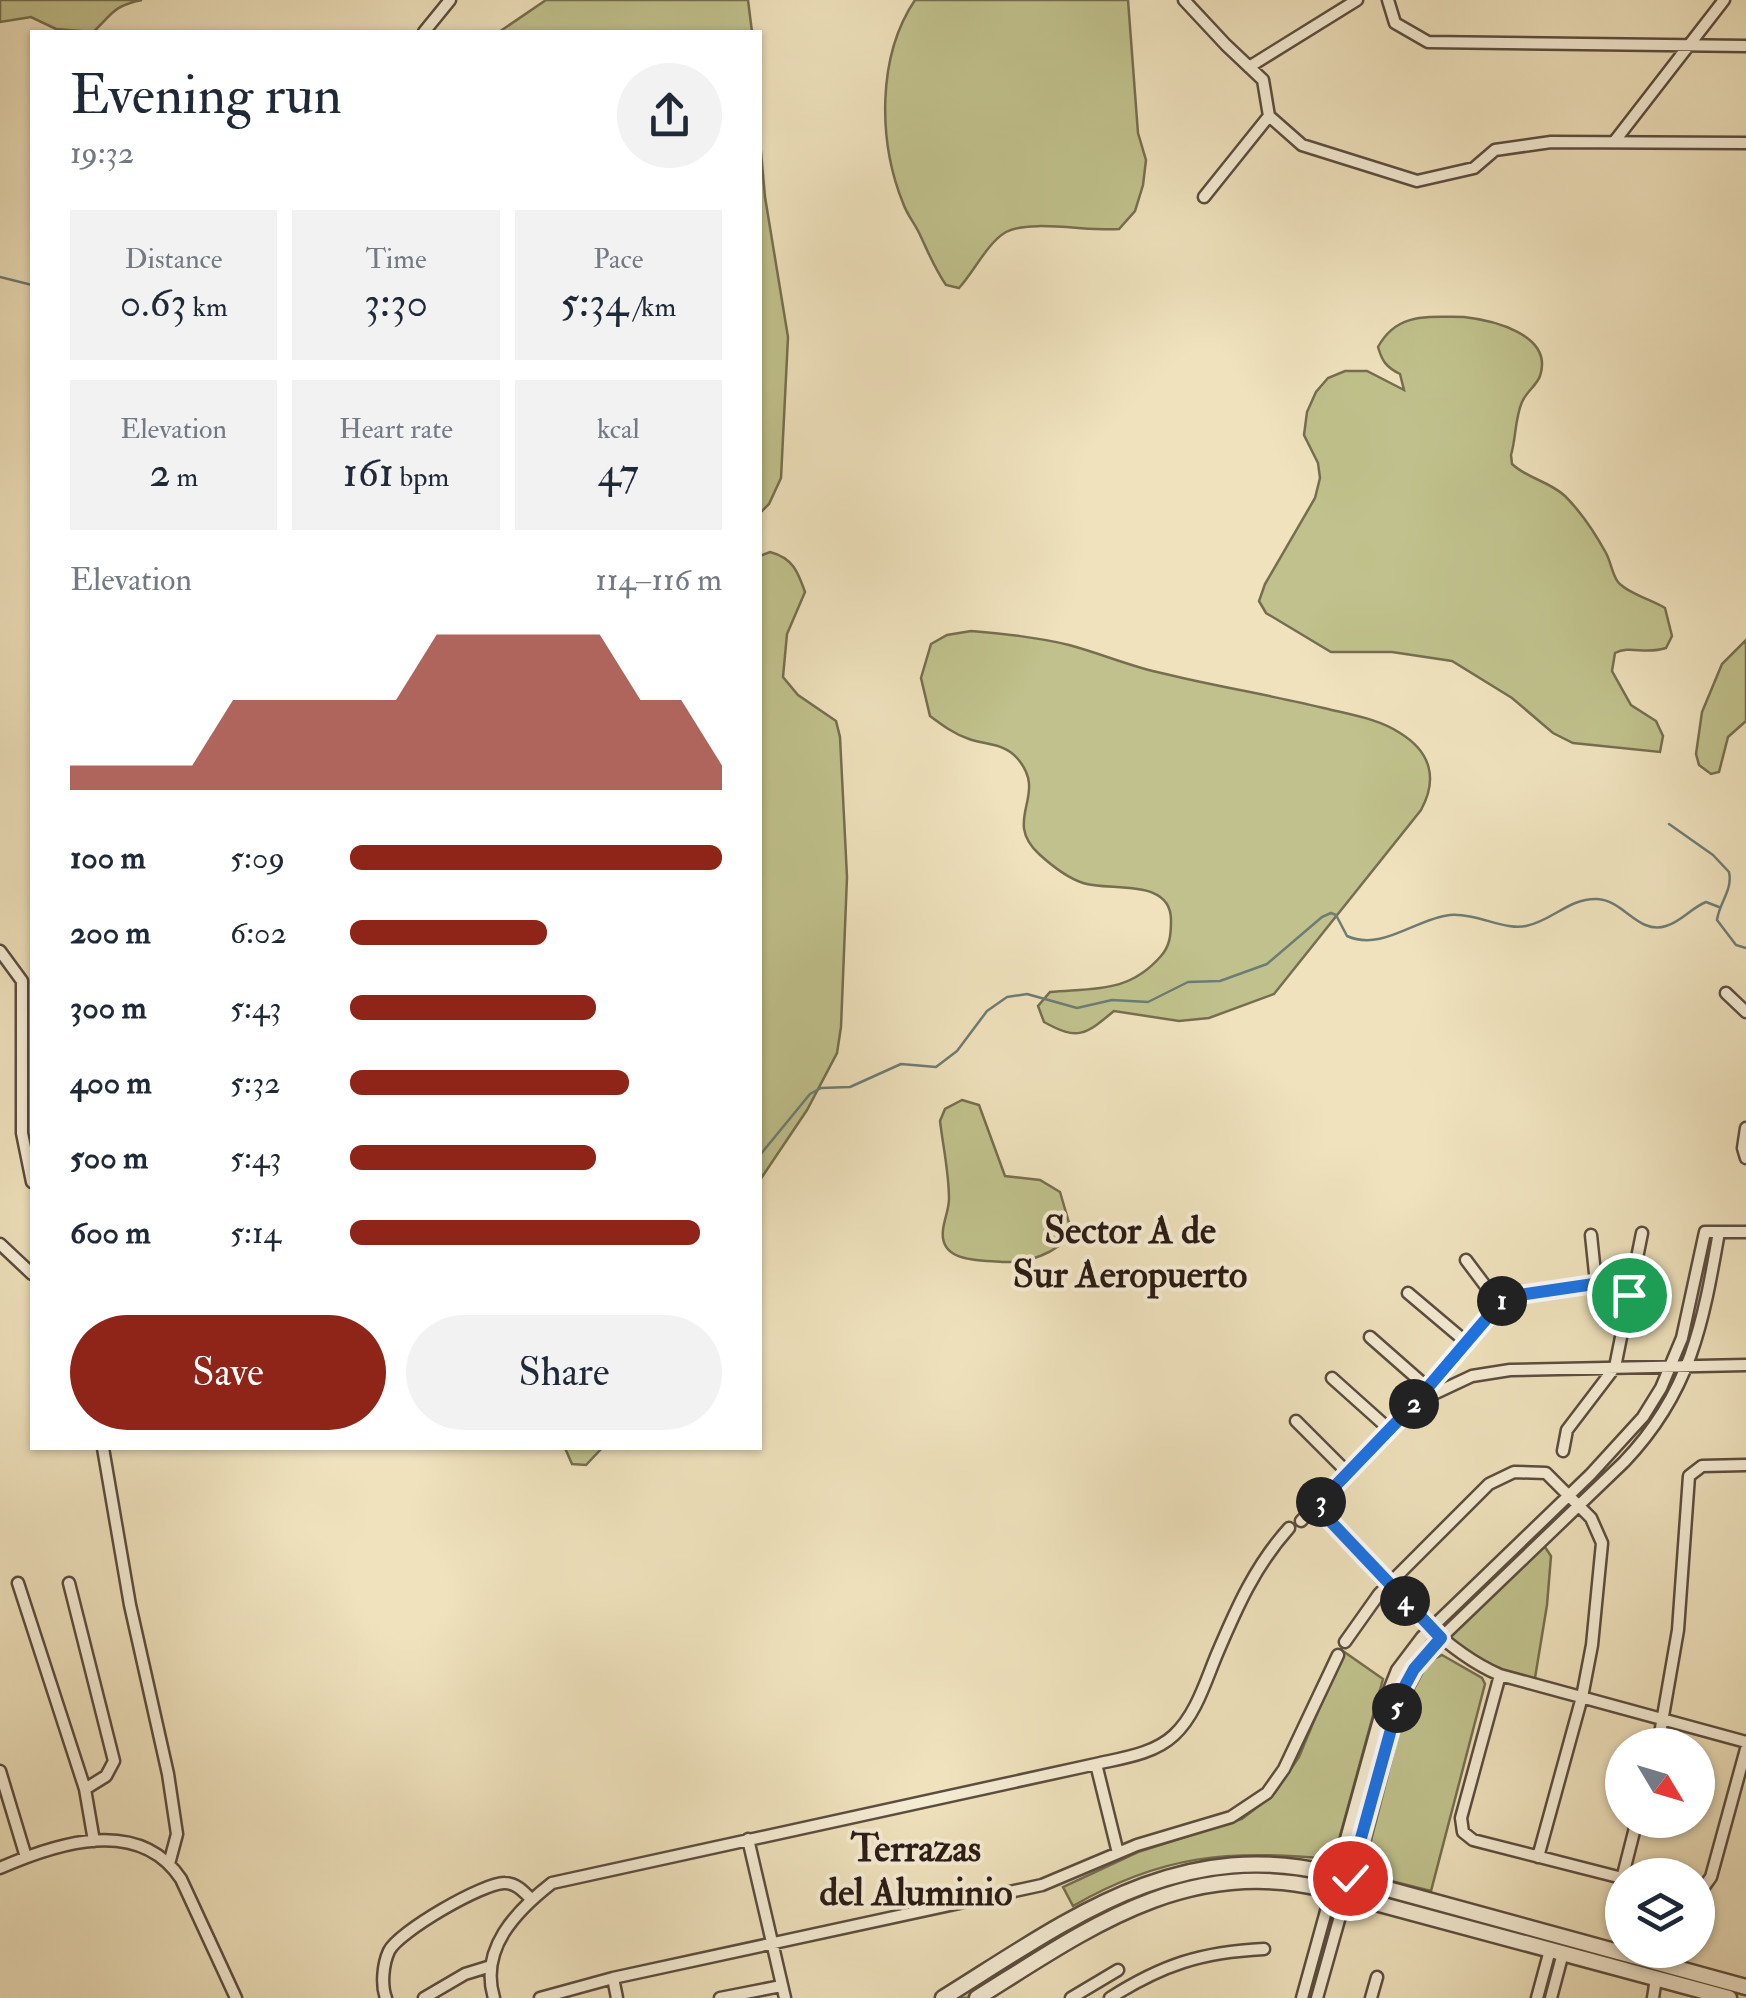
<!DOCTYPE html>
<html lang="en">
<head>
<meta charset="utf-8">
<style>
	body { margin:0; font-family:"IM FELL Double Pica",serif; background:#f2f2f3; color:#1f2937; height:100vh; display:flex; flex-direction:column; font-size:38px; white-space:nowrap }
	* { box-sizing:border-box; margin:0 }
	p { font-size:32px; color:#747a83 }
	.icon { flex:none; width:55px; height:55px; fill:none; stroke:currentColor; stroke-width:2; stroke-linecap:round; stroke-linejoin:round }
	.map { position:relative; flex:1; overflow:hidden }
	.side { position:absolute; left:30px; top:30px; width:732px; height:1420px; display:flex; flex-direction:column; background:#fff; border-radius:0px; box-shadow:0 2px 8px #0004 }
	.side>* { flex:none }
	.needle { width:65px; rotate:128deg }
	.controls { position:absolute; left:1605px; top:1728px; display:grid; gap:20px }
	.controls a { display:grid; place-items:center; width:110px; height:110px; border-radius:50%; background:#fff; box-shadow:0 2px 8px #0004; font-size:50px }
	.pin { position:absolute; display:grid; place-items:center; width:85px; height:85px; color:#fff; margin:-42px; border:5px solid #fff; border-radius:50%; box-shadow:0 2px 10px #0007 }
	.km { position:absolute; width:50px; height:50px; margin:-25px; border-radius:50%; background:#222; color:#fff; font-size:28px; line-height:50px; text-align:center }
	.round { display:grid; place-items:center; flex:none; width:105px; height:105px; border-radius:52px; background:#f2f2f3 }
	.overview { display:flex; align-items:center; justify-content:space-between; height:170px; padding:0 40px }
	h1 { font-size:55px; font-weight:600; line-height:75px }
	.metrics { display:grid; grid-template-columns:repeat(3,1fr); gap:15px; height:170px; padding:10px 40px }
	.metrics div { display:grid; align-content:center; border-radius:0px; background:#f2f2f3; text-align:center }
	.metrics b { font-size:42px; font-weight:600 }
	.metrics small { font-size:28px; font-weight:400 }
	.metrics p { font-size:28px }
	.chart { height:280px; padding:20px 40px }
	.chart p { display:flex; justify-content:space-between }
	.chart svg { width:100%; height:180px; margin-top:10px; fill:#8f2418; opacity:.7 }
	.button { display:flex; gap:20px; margin-top:auto; padding:20px 40px }
	.button a { flex:1; height:115px; border-radius:60px; background:#8f2418; color:#fff; font-size:40px; font-weight:600; line-height:115px; text-align:center }
	.button a+a { background:#f2f2f3; color:#1f2937 }
	ul { padding:0 40px; list-style:none; font-size:32px }
	li { display:grid; grid-template-columns:160px 120px 1fr; align-items:center; height:75px }
	li i { height:25px; border-radius:12px; background:#8f2418 }
	.map>svg:first-child { display:block }
</style>
</head>
<body>
<div class="map">
<svg width="1746" height="1998" viewBox="0 0 1746 1998">
	<rect width="100%" height="100%" fill="#efe2bd"/>
	<filter id="stains"><feTurbulence type="fractalNoise" baseFrequency=".002" numOctaves="4"/><feColorMatrix values="0 0 0 0 .2 0 0 0 0 .09 0 0 0 0 .02 0 0 0 .5 -.17"/></filter>
	<radialGradient id="worn" r=".72"><stop offset=".6" stop-color="#630" stop-opacity="0"/><stop offset="1" stop-color="#630" stop-opacity=".3"/></radialGradient>
	<path fill="#c0c18c" stroke="#756e50" stroke-width="2.5" d="M0 0H142C112 6 112 15 93 32L56 29 31 17 0 22Z
		M546 0H748L752 32H499Z
		M915 0H1128L1138 133 1146 160 1143 185 1135 211 1119 229C1091 232 1030 219 1006 232 987 243 974 272 959 288L946 285C935 269 929 254 921 237 916 225 907 215 903 203 878 141 877 56 915 0Z
		M760 141 765 197 788 337 781 478 769 504 760 513Z
		M1464 317C1491 320 1554 334 1540 376 1537 385 1526 392 1522 402 1515 418 1516 438 1511 455L1512 464C1528 479 1549 481 1565 496 1581 512 1595 533 1606 553 1611 562 1612 574 1618 582 1627 593 1652 600 1665 608L1672 636 1666 648C1645 655 1630 645 1615 653L1612 671 1631 705 1656 721 1663 736 1660 752 1573 743 1553 733 1512 698 1452 661 1392 652H1331L1266 613 1259 601 1265 584 1315 498 1320 478 1318 463 1304 435 1307 412 1316 392 1328 378 1345 371H1367L1404 390 1400 374C1386 367 1382 361 1378 347 1397 312 1428 317 1464 317Z
		M770 552C793 558 798 572 805 592L787 634 783 677 798 695 836 721 840 737 847 877 841 1027 837 1053 807 1110 760 1180V556Z
		M971 631C1004 634 1037 637 1069 645 1099 653 1127 665 1157 672 1213 686 1271 695 1328 709 1352 715 1379 719 1400 733 1431 752 1438 779 1421 810L1274 994 1209 1018 1179 1021 1114 1011C1085 1035 1078 1041 1044 1022L1038 1006 1050 992C1095 988 1129 993 1161 956 1170 946 1171 934 1171 921 1172 877 1110 892 1083 883 1068 878 1051 865 1039 854 1001 819 1050 795 1017 758 1004 743 986 745 969 739 954 734 942 725 930 716L921 678 931 644 947 635Z
		M1746 640V721L1728 737 1719 772 1711 774 1699 765 1696 754 1702 712 1722 664Z
		M962 1100 979 1105 1005 1176 1040 1180 1060 1192 1072 1233C1056 1254 1028 1263 1002 1262 980 1260 939 1263 943 1230 944 1220 949 1209 949 1199 949 1173 943 1146 940 1121L945 1109Z
		M565 1448H602L586 1465 572 1464Z
		M1541 1541 1551 1556 1547 1605 1534 1684 1500 1675 1441 1638Z
		M1343 1651 1383 1679 1335 1854 1329 1859C1230 1849 1161 1855 1073 1906L1063 1887 1138 1852 1242 1819 1274 1794 1299 1757Z
		M1442 1655 1482 1678 1485 1684 1431 1891 1371 1876 1365 1864 1406 1704 1429 1661Z
		M1218 1865 1337 1875 1333 1891 1291 1882 1161 1895 977 1998H943L1096 1904Z"/>
	<g fill="none" stroke-linecap="round" stroke-linejoin="round">
		<path stroke="#6d7c75" stroke-width="2.5" d="M0 277 32 285
			M1669 824 1713 855 1729 872C1733 890 1719 903 1717 920L1736 945 1746 948
			M760 1155 810 1094 821 1088 850 1087 901 1064 936 1067 957 1051 987 1011 1007 997 1027 994 1077 1008 1112 1000 1148 1002 1188 982 1220 981 1267 964 1322 917 1331 913 1336 915 1347 936C1382 952 1417 918 1450 915 1477 913 1506 931 1526 926 1552 921 1569 898 1597 899 1624 900 1638 935 1666 926 1682 921 1691 908 1706 902L1719 907"/>
		<g stroke="#5b4d3f" stroke-width="15">
			<path id="minor" d="M1184 0 1226 45 1263 80 1269 116 1302 145 1417 181 1474 168 1495 150 1551 142 1746 143
				M1388 0 1395 23 1428 42 1746 46
				M424 32 450 0
				M1249 67 1357 0
				M1614 142 1724 0
				M1204 197 1269 116
				M0 951 22 981V1133L32 1182
				M1726 993 1746 1012
				M1746 1128 1743 1148 1746 1158
				M1591 1235 1596 1283
				M0 1244 32 1274
				M1466 1260 1499 1304
				M1408 1293 1466 1342
				M1370 1337 1428 1388
				M1332 1378 1390 1430
				M1423 1399 1472 1376 1510 1370 1746 1365
				M1296 1421 1348 1473
				M103 1448 130 1605 168 1774 177 1834 169 1864
				M1563 1451 1567 1430 1615 1367 1642 1233
				M1316 1506C1368 1561 1431 1646 1500 1675L1746 1742
				M1301 1521 1413 1406 1504 1300 1526 1293 1614 1281 1627 1290 1630 1302
				M18 1583 85 1789 94 1841
				M69 1583 114 1761 106 1776 85 1789
				M1345 1642 1379 1594 1489 1484 1514 1472 1546 1473 1591 1518 1602 1543 1592 1645 1582 1697 1538 1857
				M1500 1675 1461 1818 1463 1832 1473 1840 1622 1878
				M1658 1745 1678 1630 1689 1476 1702 1466 1746 1465
				M1096 1764 1118 1853
				M0 1771 26 1857
				M748 1839 785 1998
				M0 1868C57 1843 139 1816 181 1879L236 1998
				M1623 1875 1637 1820
				M1698 1895 1711 1877 1746 1749
				M613 1978 617 1998
				M386 1998C381 1985 383 1964 389 1951 398 1932 484 1882 505 1883 516 1883 524 1892 531 1899
				M424 1998 465 1974 491 1966
				M494 1998C479 1949 516 1911 552 1883L1096 1764C1122 1758 1154 1754 1174 1735 1196 1715 1206 1680 1217 1654 1237 1607 1255 1566 1289 1528
				M540 1998 613 1978 1042 1885 1137 1845 1231 1817 1267 1793 1284 1769 1338 1655
				M720 1998 781 1986
				M1071 1998 1118 1970
				M1110 1998C1162 1965 1201 1952 1264 1949
				M1302 1998 1383 1705 1397 1670 1422 1637 1590 1475 1643 1417 1661 1388 1682 1338 1705 1232H1746
				M1317 1998 1406 1682 1423 1655 1624 1462C1691 1392 1703 1323 1719 1232
				M1371 1998 1377 1977
				M1537 1998 1550 1950
				M1551 1998 1563 1953
				M1653 1998 1656 1978"/>
		</g>
		<g stroke="#5b4d3f" stroke-width="19">
			<path id="tertiary" d="M943 1998C1067 1921 1175 1837 1329 1873L1746 1987
				M977 1998C1086 1930 1184 1857 1320 1888L1729 1998"/>
		</g>
		<use href="#minor" stroke="#f5ecd4" stroke-width="10"/>
		<use href="#tertiary" stroke="#f5ecd4" stroke-width="14"/>
	</g>
	<g fill="none" stroke-linecap="round" stroke-linejoin="round">
		<g stroke="#fff" stroke-width="20">
			<path id="route" d="M1350 1878 1401 1693 1414 1669 1441 1638 1316 1506 1412 1406 1499 1304 1526 1294 1614 1281 1622 1285 1629 1295"/>
		</g>
		<use href="#route" stroke="#1a73e8" stroke-width="12"/>
	</g>
	<g text-anchor="middle" dominant-baseline="central" stroke-width="8" stroke-linejoin="round" paint-order="stroke">
		<g font-size="38" font-weight="bold" fill="#2a1b15" stroke="#f5ecd4">
			<text x="1130" y="1231">Sector A de<tspan x="1130" dy="44">Sur Aeropuerto</tspan></text>
			<text x="916" y="1849">Terrazas<tspan x="916" dy="44">del Aluminio</tspan></text>
		</g>
	</g>
	<rect width="100%" height="100%" filter="url(#stains)"/>
	<rect width="100%" height="100%" fill="url(#worn)"/>
</svg>
<div class="controls">
<a><svg class="needle" viewBox="-14 -14 28 28"><path d="M0-13l5 13h-10z" fill="#e53935"/><path d="M0 13l5-13h-10z" fill="#747a83"/></svg></a>
<a><svg class="icon" aria-label="layers" viewBox="0 0 24 24"><path d="M12 4l9 5-9 5-9-5zM3 14l9 5 9-5"/></svg></a>
</div>
<div class="pin" style="left:1629px;top:1295px;background:#1e9e55"><svg class="icon" aria-label="arrive" viewBox="0 0 24 24"><path d="M6 21V4h12l-3 4 3 4H6"/></svg></div>
<div class="pin" style="left:1350px;top:1878px;background:#d93025"><svg class="icon" aria-label="check" viewBox="0 0 24 24"><path d="M5 12l5 5 9-10"/></svg></div>
<b class="km" style="left:1502px;top:1301px">1</b>
<b class="km" style="left:1414px;top:1404px">2</b>
<b class="km" style="left:1321px;top:1502px">3</b>
<b class="km" style="left:1405px;top:1601px">4</b>
<b class="km" style="left:1397px;top:1708px">5</b>
<section class="side">
<div class="overview"><div><h1>Evening run</h1><p>19:32</p></div><a class="round"><svg class="icon" aria-label="share" viewBox="0 0 24 24"><path d="M12 15V3M7 8l5-5 5 5M5 13v7h14v-7"/></svg></a></div>
<div class="metrics">
<div><p>Distance</p><b>0.63<small> km</small></b></div>
<div><p>Time</p><b>3:30</b></div>
<div><p>Pace</p><b>5:34<small> /km</small></b></div>
</div>
<div class="metrics">
<div><p>Elevation</p><b>2<small> m</small></b></div>
<div><p>Heart rate</p><b>161<small> bpm</small></b></div>
<div><p>kcal</p><b>47</b></div>
</div>
<div class="chart"><p><span>Elevation</span>114–116 m</p>
<svg viewBox="0 0 160 44" preserveAspectRatio="none"><path d="M0 44V38L10 38L20 38L30 38L40 22L50 22L60 22L70 22L80 22L90 6L100 6L110 6L120 6L130 6L140 22L150 22L160 38V44z"/></svg>
</div>
<ul>
<li><b>100 m</b>5:09<i style="width:100%"></i></li>
<li><b>200 m</b>6:02<i style="width:53%"></i></li>
<li><b>300 m</b>5:43<i style="width:66%"></i></li>
<li><b>400 m</b>5:32<i style="width:75%"></i></li>
<li><b>500 m</b>5:43<i style="width:66%"></i></li>
<li><b>600 m</b>5:14<i style="width:94%"></i></li>
</ul>
<div class="button"><a>Save</a><a>Share</a></div>
</section>
</div>
</body>
</html>
